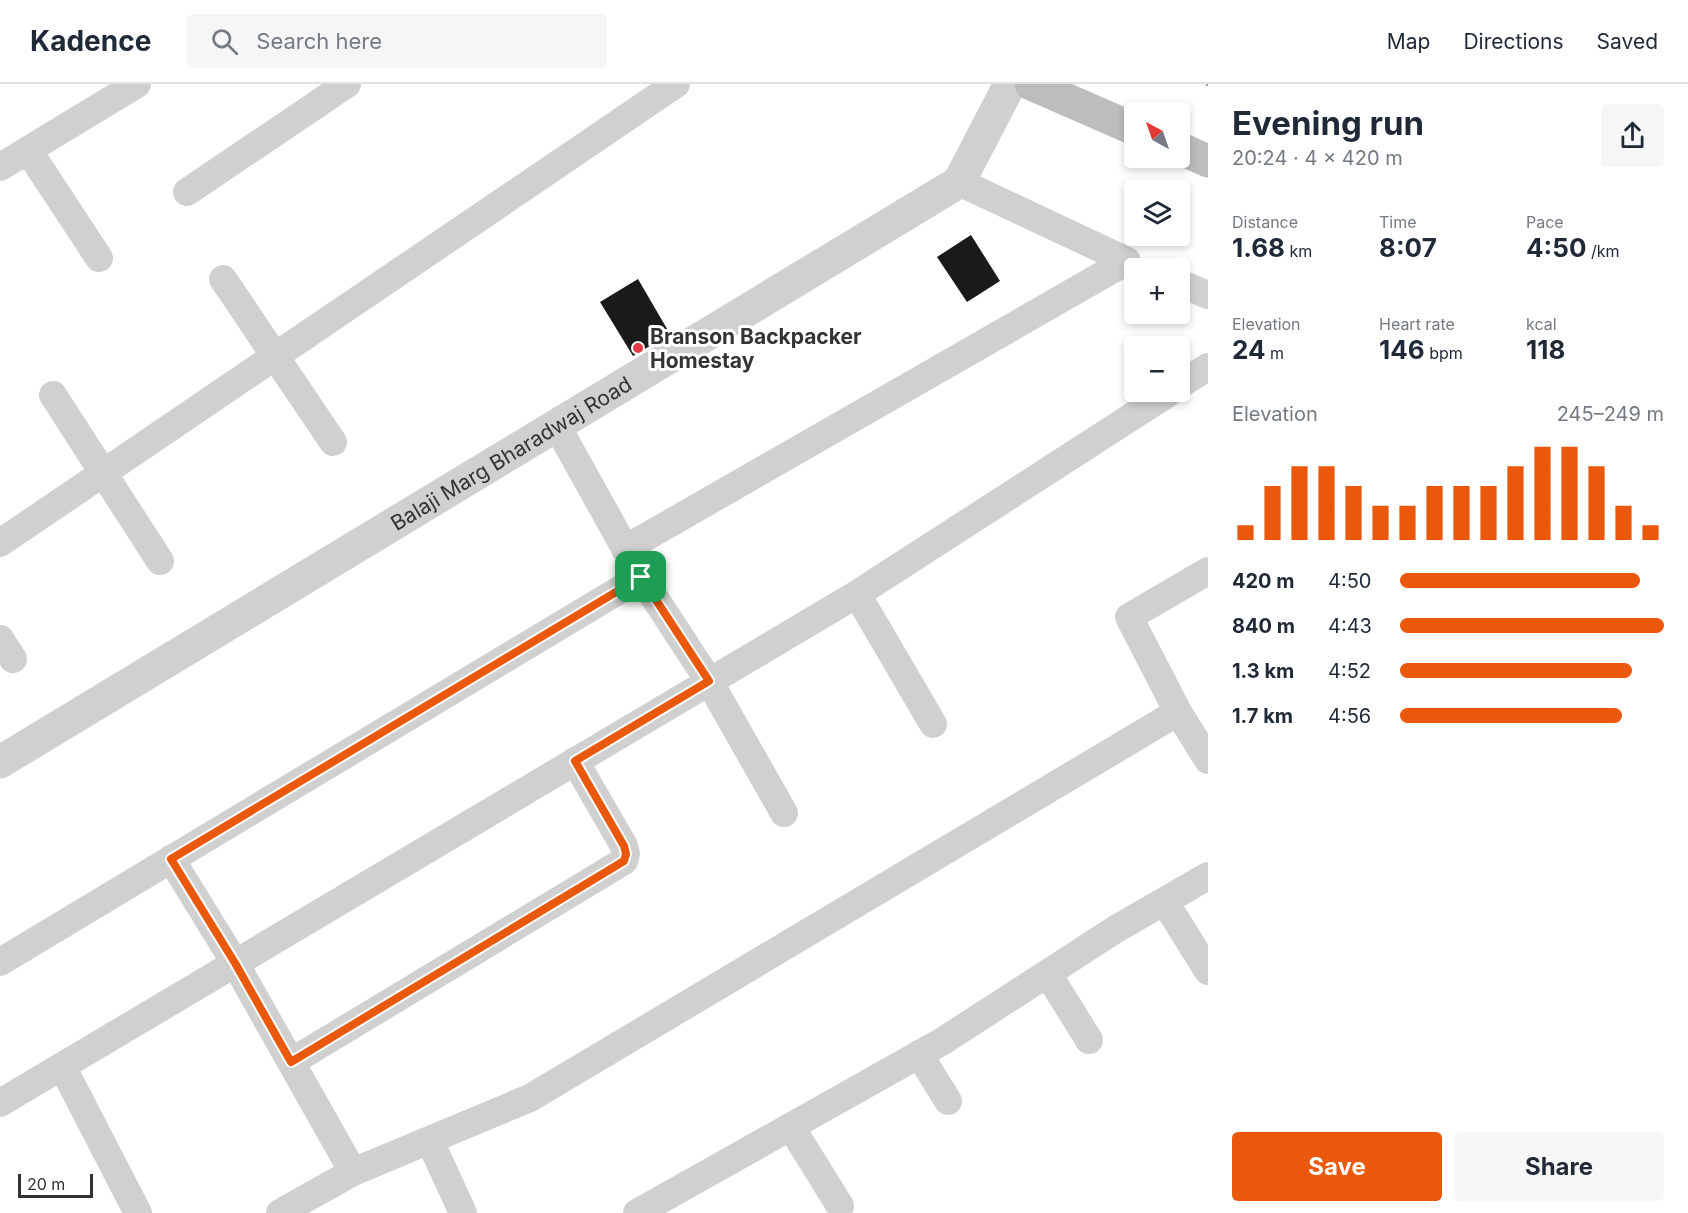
<!DOCTYPE html>
<html lang="en">
<head>
<meta charset="utf-8">
<style>
	body { margin:0; font-family:Inter,sans-serif; background:#f6f6f7; color:#1f2937; height:100vh; display:flex; flex-direction:column; font-size:22px; white-space:nowrap }
	* { box-sizing:border-box; margin:0 }
	p { font-size:20px; color:#747a83 }
	.icon { flex:none; width:33px; height:33px; fill:none; stroke:currentColor; stroke-width:2; stroke-linecap:round; stroke-linejoin:round }
	.map { position:relative; flex:1; overflow:hidden }
	.drawer { display:flex; flex-direction:column; background:#fff; width:480px }
	.drawer>* { flex:none }
	.needle { width:39px; rotate:320deg }
	.controls { position:absolute; left:1124px; top:18px; display:grid; gap:12px }
	.controls a { display:grid; place-items:center; width:66px; height:66px; border-radius:6px; background:#fff; box-shadow:0 3px 9px #0003; font-size:30px }
	.scale { position:absolute; left:18px; bottom:15px; width:75px; box-sizing:border-box; padding-left:6px; border:3px solid #333; border-top:0; font-size:16px; line-height:21px; white-space:nowrap; color:#333; -webkit-text-stroke:4px #fff; paint-order:stroke }
	.pin { position:absolute; display:grid; place-items:center; width:51px; height:51px; color:#fff; margin:-26px; border-radius:12px; box-shadow:0 3px 9px #0006 }
	.round { display:grid; place-items:center; flex:none; width:63px; height:63px; border-radius:6px; background:#f6f6f7 }
	.summary { display:flex; align-items:center; justify-content:space-between; height:102px; padding:0 24px }
	h1 { font-size:33px; font-weight:700; line-height:45px }
	.metrics { display:grid; grid-template-columns:repeat(3,1fr); gap:9px; height:102px; padding:6px 24px }
	.metrics div { display:grid; align-content:center }
	.metrics b { font-size:26px; font-weight:700 }
	.metrics small { font-size:16px; font-weight:400 }
	.metrics p { font-size:16px }
	.chart { height:168px; padding:12px 24px }
	.chart p { display:flex; justify-content:space-between }
	.chart svg { width:100%; height:108px; margin-top:6px; stroke:#ea580c; stroke-width:6 }
	.button { display:flex; gap:12px; margin-top:auto; padding:12px 24px }
	.button a { flex:1; height:69px; border-radius:6px; background:#ea580c; color:#fff; font-size:24px; font-weight:700; line-height:69px; text-align:center }
	.button a+a { background:#f6f6f7; color:#1f2937 }
	ul { padding:0 24px; list-style:none; font-size:20px }
	li { display:grid; grid-template-columns:96px 72px 1fr; align-items:center; height:45px }
	li i { height:15px; border-radius:8px; background:#ea580c }
	header { display:flex; align-items:center; gap:36px; box-sizing:border-box; height:84px; padding:0 30px; background:#fff; border-bottom:2px solid #e0e1e3 }
	header strong { font-size:28px }
	nav { display:flex; gap:33px; margin-inline-start:auto; font-size:21px }
	.search { width:420px; height:54px; background:#f6f6f7; display:flex; align-items:center; gap:15px; box-sizing:border-box; padding:0 21px; border-radius:6px; color:#747a83; font-size:22px }
	main { display:flex; flex:1; min-height:0 }
	.map>svg:first-child { display:block }
</style>
</head>
<body>
<header>
<strong>Kadence</strong>
<div class="search"><svg class="icon" aria-label="search" viewBox="0 0 24 24"><circle cx="10" cy="10" r="6"/><path d="M15 15l6 6"/></svg>Search here</div>
<nav><a>Map</a><a>Directions</a><a>Saved</a></nav>
</header>
<main>
<div class="map">
<svg width="1208" height="1129" viewBox="0 0 1208 1129">
	<rect width="100%" height="100%" fill="#fff"/>
	<path fill="#1a1a1a" d="M971 151 1000 197 967 218 937 173Z
		M638 195 670 250 633 272 600 218Z"/>
	<g fill="none" stroke-linecap="round" stroke-linejoin="round">
		<path stroke="#d0d0d0" stroke-width="28" d="M28 66 99 174
			M0 83 137 0
			M187 108 347 0
			M223 195 333 358
			M1179 199 1208 211
			M1179 301 1208 283
			M53 311 160 477
			M557 342 641 493 709 597 784 729
			M0 459 676 0
			M625 465 1127 177 959 98
			M857 510 933 640
			M0 555 13 575
			M1178 628 1208 676
			M171 775 235 879 353 1088
			M1165 818 1208 887
			M0 878 641 493
			M1048 890 1089 956
			M919 970 948 1017
			M291 978 624 777 626 770 624 762 575 677
			M62 982 138 1129
			M0 1019 857 510 1170 308
			M791 1043 840 1122
			M430 1057 463 1129
			M280 1129 353 1088 530 1014 1178 628 1129 533 1208 487
			M637 1129 943 957 1116 845 1208 792"/>
		<path stroke="#d0d0d0" stroke-width="33" id="s1" d="M0 678 959 98 1010 0"/>
		<path stroke="#bdbdbd" stroke-width="33" d="M1031 0 1134 45
			M1179 64 1208 77"/>
		<path stroke="#888" stroke-width="4.5" stroke-dasharray="6 4.5" stroke-linecap="butt" d="M1207 0 1208 1"/>
	</g>
	<g fill="none" stroke-linecap="round" stroke-linejoin="round">
		<g stroke="#fff" stroke-width="12">
			<path id="route" d="M641 493 709 597 575 677 624 762 626 770 624 777 291 978 235 879 171 775Z"/>
		</g>
		<use href="#route" stroke="#ea580c" stroke-width="8"/>
	</g>
	<circle fill="#e63946" stroke="#fff" stroke-width="2" cx="638" cy="264" r="6"/>
	<g text-anchor="middle" dominant-baseline="central" stroke-width="6" stroke-linejoin="round" paint-order="stroke">
		<g font-size="21" font-weight="bold" fill="#333" stroke="#fff" text-anchor="start">
			<text x="650" y="252">Branson Backpacker<tspan x="650" dy="24">Homestay</tspan></text>
		</g>
		<g font-size="21" fill="#333" stroke="#fff">
			<text stroke="none"><textPath href="#s1" startOffset="597">Balaji Marg Bharadwaj Road</textPath></text>
		</g>
	</g>
</svg>
<div class="controls">
<a><svg class="needle" viewBox="-14 -14 28 28"><path d="M0-13l5 13h-10z" fill="#e53935"/><path d="M0 13l5-13h-10z" fill="#747a83"/></svg></a>
<a><svg class="icon" aria-label="layers" viewBox="0 0 24 24"><path d="M12 4l9 5-9 5-9-5zM3 14l9 5 9-5"/></svg></a>
<a>+</a>
<a>−</a>
</div>
<div class="scale">20 m</div>
<div class="pin" style="left:641px;top:493px;background:#1e9e55"><svg class="icon" aria-label="arrive" viewBox="0 0 24 24"><path d="M6 21V4h12l-3 4 3 4H6"/></svg></div>
</div>
<section class="drawer">
<div class="summary"><div><h1>Evening run</h1><p>20:24 · 4 × 420 m</p></div><a class="round"><svg class="icon" aria-label="share" viewBox="0 0 24 24"><path d="M12 15V3M7 8l5-5 5 5M5 13v7h14v-7"/></svg></a></div>
<div class="metrics">
<div><p>Distance</p><b>1.68<small> km</small></b></div>
<div><p>Time</p><b>8:07</b></div>
<div><p>Pace</p><b>4:50<small> /km</small></b></div>
</div>
<div class="metrics">
<div><p>Elevation</p><b>24<small> m</small></b></div>
<div><p>Heart rate</p><b>146<small> bpm</small></b></div>
<div><p>kcal</p><b>118</b></div>
</div>
<div class="chart"><p><span>Elevation</span>245–249 m</p>
<svg viewBox="0 0 160 44" preserveAspectRatio="none"><path d="M5 44V38M15 44V22M25 44V14M35 44V14M45 44V22M55 44V30M65 44V30M75 44V22M85 44V22M95 44V22M105 44V14M115 44V6M125 44V6M135 44V14M145 44V30M155 44V38"/></svg>
</div>
<ul>
<li><b>420 m</b>4:50<i style="width:91%"></i></li>
<li><b>840 m</b>4:43<i style="width:100%"></i></li>
<li><b>1.3 km</b>4:52<i style="width:88%"></i></li>
<li><b>1.7 km</b>4:56<i style="width:84%"></i></li>
</ul>
<div class="button"><a>Save</a><a>Share</a></div>
</section>
</main>
</body>
</html>
